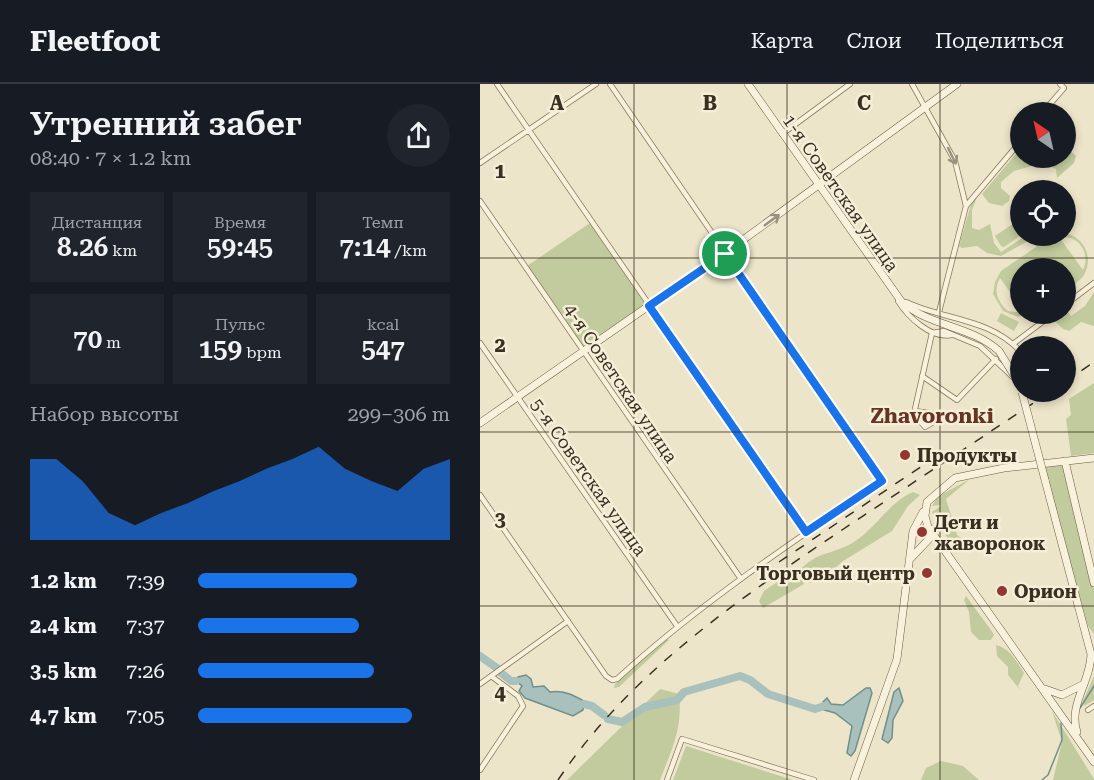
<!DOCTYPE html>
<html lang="ru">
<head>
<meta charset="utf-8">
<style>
	body { margin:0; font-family:"Roboto Serif",serif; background:#20242c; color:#f1f3f6; height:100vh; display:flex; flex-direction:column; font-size:22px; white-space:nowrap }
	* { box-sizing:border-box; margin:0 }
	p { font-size:20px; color:#9ea1a6 }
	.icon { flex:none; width:33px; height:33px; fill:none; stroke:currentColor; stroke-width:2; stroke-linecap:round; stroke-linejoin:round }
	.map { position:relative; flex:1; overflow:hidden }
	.details { display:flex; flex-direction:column; background:#171b24; width:480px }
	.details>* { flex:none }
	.needle { width:39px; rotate:326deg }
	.tools { position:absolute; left:530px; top:18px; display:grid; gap:12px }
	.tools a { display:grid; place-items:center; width:66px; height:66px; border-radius:50%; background:#171b24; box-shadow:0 3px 9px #0003; font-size:30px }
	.pin { position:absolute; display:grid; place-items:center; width:51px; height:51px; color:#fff; margin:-26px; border:3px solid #fff; border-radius:50%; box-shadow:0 2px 6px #0007 }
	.round { display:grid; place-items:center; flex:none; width:63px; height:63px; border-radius:32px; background:#20242c }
	.head { display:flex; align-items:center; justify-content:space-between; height:102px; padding:0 30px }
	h1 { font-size:33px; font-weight:600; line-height:45px }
	.metrics { display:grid; grid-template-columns:repeat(3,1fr); gap:9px; height:102px; padding:6px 30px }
	.metrics div { display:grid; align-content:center; border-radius:0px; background:#20242c; text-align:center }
	.metrics b { font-size:26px; font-weight:600 }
	.metrics small { font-size:16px; font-weight:400 }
	.metrics p { font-size:16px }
	.chart { height:168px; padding:12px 30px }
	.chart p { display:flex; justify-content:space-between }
	.chart svg { width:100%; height:108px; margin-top:6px; fill:#1a73e8; opacity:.7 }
	ul { padding:0 30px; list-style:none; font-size:20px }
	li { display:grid; grid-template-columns:96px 72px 1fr; align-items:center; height:45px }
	li i { height:15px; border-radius:8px; background:#1a73e8 }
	header { display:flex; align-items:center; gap:36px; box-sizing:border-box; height:84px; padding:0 30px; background:#171b24; border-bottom:2px solid #363941 }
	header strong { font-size:28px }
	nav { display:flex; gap:33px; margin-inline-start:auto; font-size:21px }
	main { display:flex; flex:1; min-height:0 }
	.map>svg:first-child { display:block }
</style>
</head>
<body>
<header>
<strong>Fleetfoot</strong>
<nav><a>Карта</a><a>Слои</a><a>Поделиться</a></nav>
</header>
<main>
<section class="details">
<div class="head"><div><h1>Утренний забег</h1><p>08:40 · 7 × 1.2 km</p></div><a class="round"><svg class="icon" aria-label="share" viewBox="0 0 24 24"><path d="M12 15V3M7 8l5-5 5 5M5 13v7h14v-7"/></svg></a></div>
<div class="metrics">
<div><p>Дистанция</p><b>8.26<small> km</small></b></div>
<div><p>Время</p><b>59:45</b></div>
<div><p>Темп</p><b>7:14<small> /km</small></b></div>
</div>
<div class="metrics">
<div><b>70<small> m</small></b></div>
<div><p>Пульс</p><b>159<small> bpm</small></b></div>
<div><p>kcal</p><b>547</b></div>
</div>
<div class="chart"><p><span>Набор высоты</span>299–306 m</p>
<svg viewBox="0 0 160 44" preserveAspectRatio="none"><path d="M0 44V11L10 11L20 20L30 33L40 38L50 33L60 29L70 24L80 20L90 15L100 11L110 6L120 15L130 20L140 24L150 15L160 11V44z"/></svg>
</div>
<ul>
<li><b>1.2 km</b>7:39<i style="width:63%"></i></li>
<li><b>2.4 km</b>7:37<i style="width:64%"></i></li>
<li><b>3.5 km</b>7:26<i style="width:70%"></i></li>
<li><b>4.7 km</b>7:05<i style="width:85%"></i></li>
</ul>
</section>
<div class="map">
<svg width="614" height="696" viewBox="0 0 614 696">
	<rect width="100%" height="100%" fill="#ede5c9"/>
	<path fill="#c2cb9d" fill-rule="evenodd" d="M585 62 596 72 594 79 577 94 576 85 554 76 551 82 534 87 521 98V104L530 112 529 117 522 122 509 119 502 110 540 65V74H585Z
		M497 113 492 126V144L499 146 510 140 514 159 521 168 545 152H557L521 172 507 169 497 162 482 164 479 162 491 120Z
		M110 139 166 221 104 264 47 182Z
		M534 139 540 143V152L524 163 521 162 515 152Z
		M585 149C604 153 614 173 604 191 600 197 592 202 585 206V184H540V222L520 194C513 206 517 218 528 227L551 230 538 233 523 227 513 210 515 198 521 187 572 152ZM579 153C599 151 611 169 603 186Z
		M614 208V242L601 238 589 247 583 245 574 236 588 228 591 232 605 222Z
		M521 229 539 238 534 247 517 237Z
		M614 299V369L591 372 586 335 591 331 589 315Z
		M582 381 586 384 614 504V550L608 542 565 387 566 382Z
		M490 395 466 415 477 451 484 456 483 461 472 462 452 428 462 421 452 422 457 413Z
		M433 408 440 411 428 422 412 447 363 477 354 485 347 497 342 493 330 499 321 485C336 470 344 471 362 464 392 453 405 420 433 408Z
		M312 488 317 489 324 500 283 524 279 517 284 507Z
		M486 512 511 546 514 551 511 556H499L491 548 489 528 484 516Z
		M185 555 189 556 139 603 134 604 135 600Z
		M516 561C531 565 536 577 544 589L538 602 541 607 528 591V583L517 572Z
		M614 592V616L604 622 603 617Z
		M180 605 199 610C203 644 192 665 180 696H87Z
		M572 627 614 695V696H573L582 658Z
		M206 662 313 696H193Z
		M461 677 483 682 499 696H441L446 684Z"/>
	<path fill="#a9c1bc" stroke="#70908a" stroke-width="1.5" d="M46 591 51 595 53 603 64 602 70 608C84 606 93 611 104 617L103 626 93 632 45 614 39 607 42 602 36 597 38 593Z
		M386 604H390L392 609 375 667 371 672 367 669 372 642 355 629 344 626 343 618 347 614 351 620 363 621Z
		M419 604 423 617 413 636 412 654 408 659 402 655 414 608Z"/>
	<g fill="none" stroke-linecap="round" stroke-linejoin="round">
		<path stroke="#70908a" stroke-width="1.5" d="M600 624 614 602
			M562 696 568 691 582 656 581 639"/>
		<path stroke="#a9c1bc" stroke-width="8" d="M0 572 17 584
			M20 588 31 597H36
			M104 620 112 622 124 631
			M128 635 142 638 165 623 197 616 204 608 260 592 270 596 288 610 335 625 344 622"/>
		<g stroke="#89785e" stroke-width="6">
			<path id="street" d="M17 0 326 448
				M432 0 475 77 486 122
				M563 28 584 4 580 0
				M302 50 370 0
				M0 79 116 0
				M0 117 261 495
				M418 217C428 233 451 255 471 251
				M426 218C464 236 509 234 540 267
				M585 221 614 199
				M459 228 486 122 540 58
				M452 249 464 247 500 262 535 295
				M0 259 197 542
				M533 260 573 230
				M442 292 477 316 516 275
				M435 327 456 330 459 335 445 343C440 338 437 332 435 325L452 249
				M0 411 126 592 132 596 137 595C219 520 311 459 402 397L130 0
				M0 600 88 537
				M608 626 614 622
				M0 686 43 622 38 612 11 592
				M187 696 202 655 334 696"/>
		</g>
		<g stroke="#6b5941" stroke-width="8">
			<path id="secondary" d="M268 0 421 217C449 243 490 241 519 267
				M0 339 245 169 477 0
				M614 374 524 384 475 394 447 418 445 432 448 443 614 678
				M585 377 614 499
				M565 396 611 570C611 597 588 621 597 648
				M431 474 450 454V445
				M565 605 582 611 604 600
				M374 696 417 575 433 447 443 428"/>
		</g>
		<use href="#street" stroke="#f8f1dc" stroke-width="4.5"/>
		<use href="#secondary" stroke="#f8f1dc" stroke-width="7"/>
		<path stroke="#3a2f21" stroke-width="1.5" stroke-dasharray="10 10" stroke-linecap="butt" d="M585 298 614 278
			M299 478 454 374
			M78 696C150 589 256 517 362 446 431 400 501 354 570 308"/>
		<g stroke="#6b5941" stroke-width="8" stroke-linecap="butt">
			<path id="secondary-bridge" d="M519 267 540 301
				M542 308 565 396"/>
		</g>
		<use href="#secondary-bridge" stroke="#f8f1dc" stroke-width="7"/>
	</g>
	<defs><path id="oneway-shaft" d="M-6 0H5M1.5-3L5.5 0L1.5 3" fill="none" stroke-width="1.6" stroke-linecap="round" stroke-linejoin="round" transform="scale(1.5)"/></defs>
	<g stroke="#99907e">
		<use href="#oneway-shaft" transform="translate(472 72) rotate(64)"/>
		<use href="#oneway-shaft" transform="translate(292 136) rotate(-36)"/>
	</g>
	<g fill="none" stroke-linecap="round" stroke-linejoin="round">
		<g stroke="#fff" stroke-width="12">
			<path id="route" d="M245 170 402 397 326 448 169 222Z"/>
		</g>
		<use href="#route" stroke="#1a73e8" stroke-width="8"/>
	</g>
	<path fill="none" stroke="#3a2f21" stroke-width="1.5" stroke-opacity="0.55" d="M154 0V696M307 0V696M460 0V696M0 174H614M0 348H614M0 522H614"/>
	<g fill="#953731" stroke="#f5eed8" stroke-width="2">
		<circle cx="425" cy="371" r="6"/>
		<circle cx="442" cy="448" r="6"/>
		<circle cx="447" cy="489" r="6"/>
		<circle cx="522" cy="507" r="6"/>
	</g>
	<g text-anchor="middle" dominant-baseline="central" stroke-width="5" stroke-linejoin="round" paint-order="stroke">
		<g font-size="18" fill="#3a2f21" stroke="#f5eed8">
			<text transform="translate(361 109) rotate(55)">1-я Советская улица</text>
			<text transform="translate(141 299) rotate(56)">4-я Советская улица</text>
			<text transform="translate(109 393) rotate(55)">5-я Советская улица</text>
		</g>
		<g font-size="18" font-weight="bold" fill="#3a2f21" stroke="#f5eed8" text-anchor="start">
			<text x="437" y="371">Продукты</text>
			<text x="454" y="438">Дети и<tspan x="454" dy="21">жаворонок</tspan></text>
			<text x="435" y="489" text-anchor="end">Торговый центр</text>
			<text x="534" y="507">Орион</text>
		</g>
		<g font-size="21" font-weight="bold" fill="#653522" stroke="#f5eed8">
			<text x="452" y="332">Zhavoronki</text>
		</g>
	</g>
	<g font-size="20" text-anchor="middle" font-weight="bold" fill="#3a2f21" stroke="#f5eed8" stroke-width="5" stroke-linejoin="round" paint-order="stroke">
		<text x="77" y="26">A</text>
		<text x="230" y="26">B</text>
		<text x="384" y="26">C</text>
		<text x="20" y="94">1</text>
		<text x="20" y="268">2</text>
		<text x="20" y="442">3</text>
		<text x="20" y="616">4</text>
	</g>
</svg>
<div class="tools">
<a><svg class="needle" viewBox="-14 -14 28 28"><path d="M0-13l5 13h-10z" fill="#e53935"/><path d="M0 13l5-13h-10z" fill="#9ea1a6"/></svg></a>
<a><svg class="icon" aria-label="locate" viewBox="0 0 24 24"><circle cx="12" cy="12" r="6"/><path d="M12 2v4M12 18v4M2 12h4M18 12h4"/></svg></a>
<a>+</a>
<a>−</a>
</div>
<div class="pin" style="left:245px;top:170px;background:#1e9e55"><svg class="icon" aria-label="arrive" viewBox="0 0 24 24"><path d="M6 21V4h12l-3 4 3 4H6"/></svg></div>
</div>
</main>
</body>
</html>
